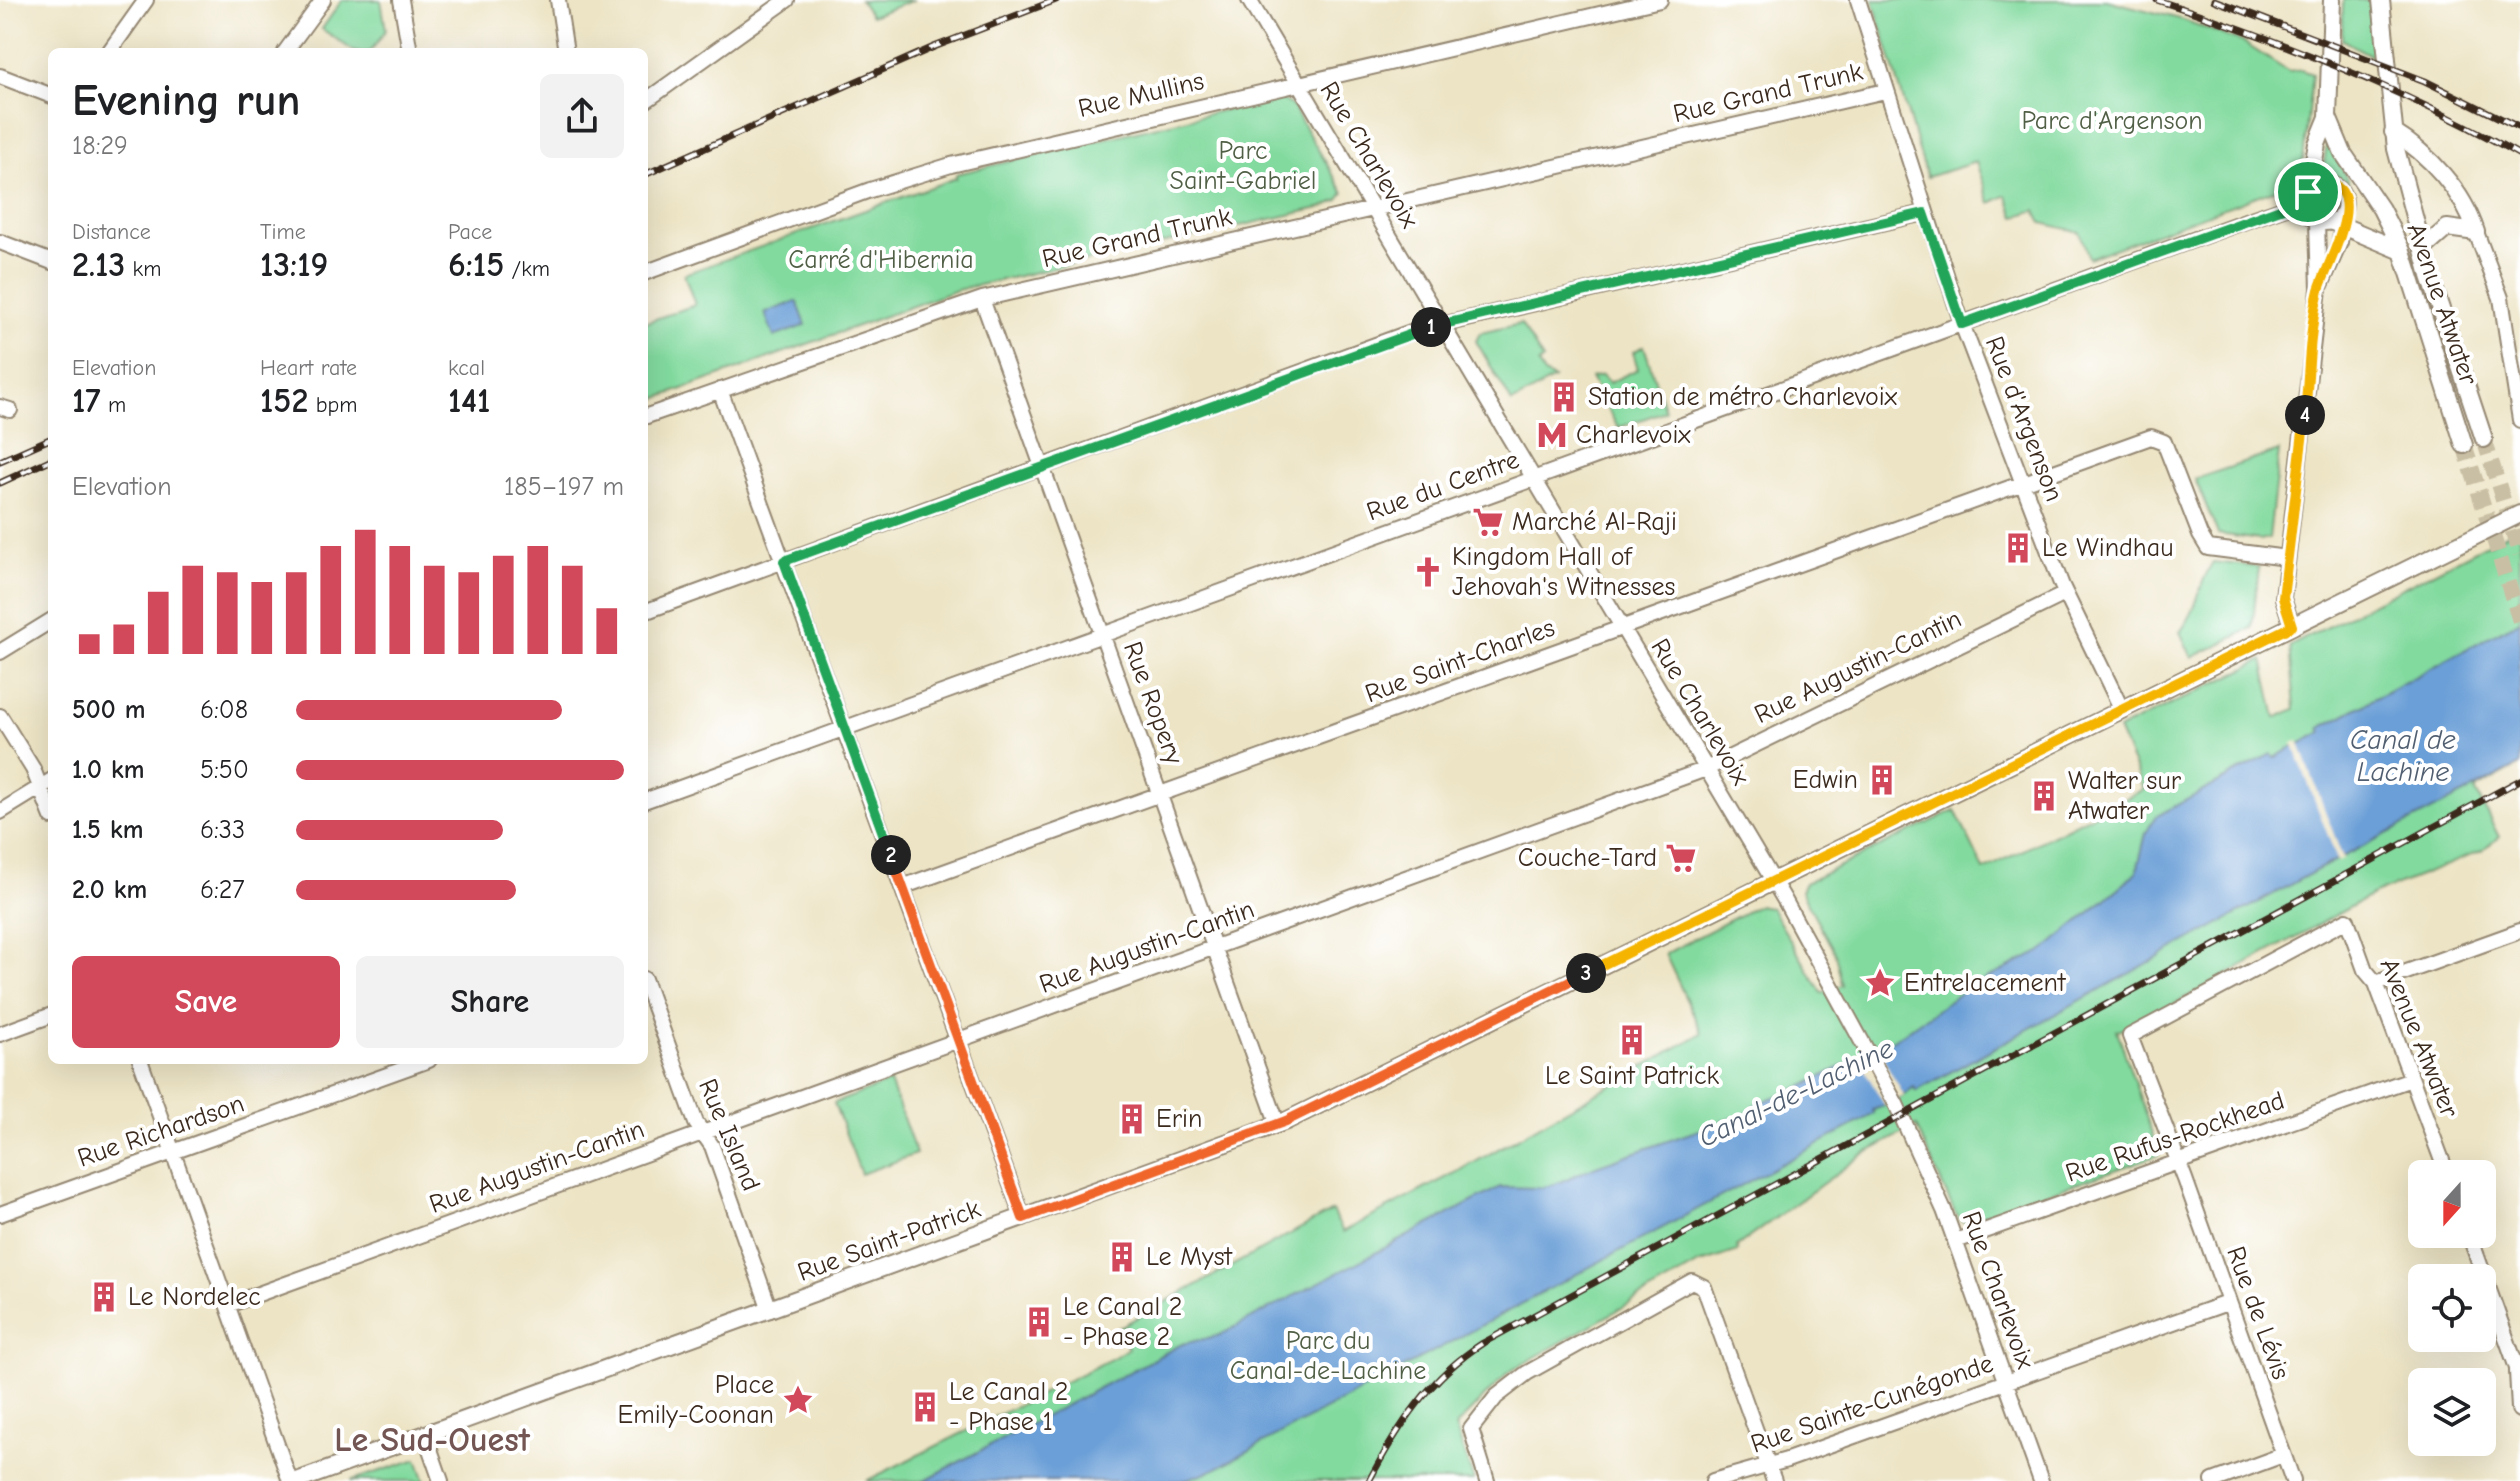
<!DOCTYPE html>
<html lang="en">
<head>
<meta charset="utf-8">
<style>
	body { margin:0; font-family:"Comic Neue",sans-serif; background:#f2f2f2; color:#202124; height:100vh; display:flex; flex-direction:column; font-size:30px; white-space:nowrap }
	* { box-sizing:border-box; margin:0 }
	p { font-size:26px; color:#757577 }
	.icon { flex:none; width:44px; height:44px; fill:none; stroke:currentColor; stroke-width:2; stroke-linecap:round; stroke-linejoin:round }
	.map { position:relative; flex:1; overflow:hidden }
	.drawer { position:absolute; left:48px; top:48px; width:600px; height:1016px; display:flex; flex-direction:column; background:#fff; border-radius:12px; box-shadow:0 8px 32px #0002 }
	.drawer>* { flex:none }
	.needle { width:52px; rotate:201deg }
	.controls { position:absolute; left:2408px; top:1160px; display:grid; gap:16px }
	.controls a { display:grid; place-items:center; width:88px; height:88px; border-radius:12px; background:#fff; box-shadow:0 8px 32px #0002; font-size:40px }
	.pin { position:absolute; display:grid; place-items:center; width:68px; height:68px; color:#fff; margin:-34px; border:4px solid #fff; border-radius:50%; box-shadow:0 2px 8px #0007 }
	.km { position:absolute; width:40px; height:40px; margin:-20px; border-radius:50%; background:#222; color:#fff; font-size:22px; line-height:40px; text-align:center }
	.round { display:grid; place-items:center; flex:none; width:84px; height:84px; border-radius:12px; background:#f2f2f2 }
	.head { display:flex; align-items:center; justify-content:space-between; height:136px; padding:0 24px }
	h1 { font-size:44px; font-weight:600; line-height:60px }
	.figures { display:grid; grid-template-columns:repeat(3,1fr); gap:12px; height:136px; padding:8px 24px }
	.figures div { display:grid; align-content:center }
	.figures b { font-size:34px; font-weight:600 }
	.figures small { font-size:22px; font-weight:400 }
	.figures p { font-size:22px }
	.chart { height:224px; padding:16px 24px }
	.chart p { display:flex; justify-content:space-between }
	.chart svg { width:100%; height:144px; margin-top:8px; stroke:#d1495b; stroke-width:6 }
	.cta { display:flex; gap:16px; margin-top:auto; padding:16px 24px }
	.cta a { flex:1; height:92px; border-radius:12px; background:#d1495b; color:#fff; font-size:32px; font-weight:600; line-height:92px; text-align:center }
	.cta a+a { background:#f2f2f2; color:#202124 }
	ul { padding:0 24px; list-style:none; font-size:26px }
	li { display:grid; grid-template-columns:128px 96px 1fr; align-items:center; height:60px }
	li i { height:20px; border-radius:10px; background:#d1495b }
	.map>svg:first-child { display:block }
</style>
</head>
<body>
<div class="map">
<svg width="2520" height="1481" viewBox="0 0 2520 1481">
	<rect width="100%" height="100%" fill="#fff"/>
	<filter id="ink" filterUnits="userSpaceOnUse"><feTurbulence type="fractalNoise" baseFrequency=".0125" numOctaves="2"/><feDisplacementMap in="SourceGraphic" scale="16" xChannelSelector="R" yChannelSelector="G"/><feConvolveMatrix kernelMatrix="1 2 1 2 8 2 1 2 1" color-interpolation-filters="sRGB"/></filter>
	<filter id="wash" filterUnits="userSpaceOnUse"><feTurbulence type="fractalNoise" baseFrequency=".006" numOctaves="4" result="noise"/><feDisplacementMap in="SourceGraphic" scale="32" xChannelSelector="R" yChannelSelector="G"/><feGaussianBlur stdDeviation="1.8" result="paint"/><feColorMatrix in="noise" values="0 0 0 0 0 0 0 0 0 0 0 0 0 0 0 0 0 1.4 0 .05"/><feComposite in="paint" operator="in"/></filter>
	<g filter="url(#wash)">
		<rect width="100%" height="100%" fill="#ede4c5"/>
		<path fill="#82da9f" stroke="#5e825e" stroke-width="2" d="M342 0H381L386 30 370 52H355L322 29Z
			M860 0H914L871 16Z
			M1873 0H2107L2184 20 2244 43 2289 72 2301 70 2312 74 2302 171 2292 183 2089 258 2080 232 2042 223 2036 210 2015 217 2007 195 1990 203 1976 162 1927 177Z
			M2343 0H2370L2374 57 2342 40Z
			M1279 97 1292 106 1344 193 1339 200 1324 207 957 290 644 403V323L695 305 684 274 956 178V174Z
			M2327 144C2342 168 2361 195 2351 223 2346 203 2362 176 2322 174Z
			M2314 201a12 12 0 1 1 24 0a12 12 0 1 1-24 0Z
			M1521 324 1543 360 1538 364 1544 374 1554 379 1512 403 1476 341 1480 333Z
			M1644 346 1665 411 1618 428 1591 378 1602 375 1609 383 1638 369 1633 352Z
			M2279 451 2269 538 2260 540 2218 534 2195 479Z
			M2520 527V765L2475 790 2499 837 2482 851 2372 895 2136 1025 2117 1030 2159 1155 1963 1222 1955 1213 1916 1126 1862 1155 1737 1246 1738 1251 1699 1264 1509 1372 1455 1427 1474 1481H866L1113 1358 1128 1348 1118 1328 1332 1211 1343 1232 1468 1166 1702 1033 1665 954 1759 905 1771 908 1822 993 1842 985 1835 953 1801 891 1805 883 1955 810 1984 870 2144 789 2118 730 2263 660 2276 718 2295 709 2290 646Z
			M2213 562 2259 567 2252 628 2192 658 2180 632C2201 606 2195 589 2213 562Z
			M890 1082 916 1154 861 1174 834 1103Z
			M417 1459 425 1481H350Z"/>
		<path fill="#6b9fd7" stroke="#53647a" stroke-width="2" d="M797 301 806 325 774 337 765 313Z
			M2520 620V765L2317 870 1916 1091 1914 1087 1895 1102 1873 1110 1874 1114 1213 1470 1181 1481H923L1182 1344 1220 1335 1500 1187 1540 1188 1555 1184 1596 1166 1748 1113 1756 1104 1804 1086 1895 1039 1966 989 2044 950 2125 883 2137 871 2146 833 2155 817 2271 754 2274 758 2322 732 2320 728Z"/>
		<path fill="#ede4c5" d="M2299 741 2343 859 2338 862 2293 743Z
			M1876 1045 1904 1096 1885 1106 1856 1055Z"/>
	</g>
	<g filter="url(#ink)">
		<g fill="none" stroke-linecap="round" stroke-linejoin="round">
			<path stroke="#c9bfa4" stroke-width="16" stroke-dasharray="16 8" stroke-linecap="butt" d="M2484 439 2520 554
				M2464 445 2520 621"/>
			<g stroke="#948772" stroke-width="18">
				<path id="minor" d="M401 0 410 52
					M558 0 566 52
					M1249 0 1784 899 1896 1104 1944 1210 2041 1481
					M1858 0 1962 324 2062 586 2122 710
					M109 52 146 0
					M285 52 323 0
					M0 76 52 96
					M644 102 787 0
					M2305 203a20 20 0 1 1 40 0a20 20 0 1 1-40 0Z
					M2476 232 2501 298 2520 420
					M0 242 52 262
					M644 273 870 190 951 165 1660 0
					M2321 285 2340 242 2343 219
					M982 299 1278 1125
					M720 390 1023 1218
					M0 407 10 410
					M644 417 982 299 1885 91
					M644 612 1411 332 1924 213
					M2292 626 2283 598 2319 289 2317 222
					M0 652 52 620
					M0 716 33 769 52 817
					M644 801 2251 219 2289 206 2305 204
					M0 812 52 780
					M902 887 2151 437 2164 442 2200 535 2208 548 2287 558
					M644 979 696 1123 712 1146 770 1310
					M2376 983 2520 931
					M0 1034 52 1015
					M140 1060 290 1481
					M0 1214 429 1060
					M2469 1234 2518 1371
					M1956 1241 2411 1079
					M228 1305 1706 769 2065 594
					M425 1435 441 1481
					M1487 1481 1471 1429 1496 1397 1527 1373 1692 1281 1704 1287 1774 1481
					M1713 1481 1787 1460 2227 1303
					M2213 1481 2283 1455
					M2293 1481 2185 1179 2130 1036 2347 920 2365 970 2376 983 2447 1174"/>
			</g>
			<g stroke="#948772" stroke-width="20">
				<path id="major" d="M2332 0 2328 117 2343 153 2381 209 2402 251 2464 445
					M2381 0 2396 149 2430 276 2484 439
					M2393 132C2429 154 2463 191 2476 232L2447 228 2423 249
					M2308 192 2317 144 2328 117
					M2333 222 2402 251
					M2518 1371 2520 1409
					M297 1481 1286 1121 2520 514"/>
			</g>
			<use href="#minor" stroke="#fff" stroke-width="14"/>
			<use href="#major" stroke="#fff" stroke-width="16"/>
			<g stroke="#3b2a1e" stroke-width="7">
				<path id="rail" d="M2157 0C2282 41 2405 90 2520 155
					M2214 0 2425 81 2520 128
					M644 175 934 47 1056 0
					M0 461 52 438
					M0 483 52 459
					M1369 1481C1398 1426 1430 1377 1483 1343L2520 780"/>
			</g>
			<use href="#rail" stroke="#fff" stroke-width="4" stroke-dasharray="12" stroke-linecap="butt"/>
		</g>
	</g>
	<g fill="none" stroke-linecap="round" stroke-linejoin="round" filter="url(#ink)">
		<g stroke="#fff" stroke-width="16">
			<path id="split-1" d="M1431 327 1924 213 1962 324 2283 208 2305 204 2308 192"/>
		</g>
		<g stroke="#fff" stroke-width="16">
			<path id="split-2" d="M891 855 784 561 1431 327"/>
		</g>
		<g stroke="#fff" stroke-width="16">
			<path id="split-3" d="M891 855 1023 1218 1286 1121 1586 973"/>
		</g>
		<g stroke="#fff" stroke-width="16">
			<path id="split-4" d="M1586 973 2292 626 2283 598 2305 415"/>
		</g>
		<g stroke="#fff" stroke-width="16">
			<path id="split-5" d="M2305 415C2309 374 2309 330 2319 290 2324 270 2369 194 2330 184 2321 181 2314 185 2308 192"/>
		</g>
		<use href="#split-1" stroke="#22a559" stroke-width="10"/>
		<use href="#split-2" stroke="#22a559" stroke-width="10"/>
		<use href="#split-3" stroke="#f0652b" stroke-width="10"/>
		<use href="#split-4" stroke="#f5b400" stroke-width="10"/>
		<use href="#split-5" stroke="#f5b400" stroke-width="10"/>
	</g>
	<defs>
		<g id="building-bare" transform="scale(2.4)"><path d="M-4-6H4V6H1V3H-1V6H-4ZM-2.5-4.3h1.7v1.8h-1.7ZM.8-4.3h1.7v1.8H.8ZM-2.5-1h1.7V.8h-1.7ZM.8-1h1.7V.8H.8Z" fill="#d1495b" stroke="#fff" stroke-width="2.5" paint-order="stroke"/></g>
		<g id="metro-bare" transform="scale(2.4)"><path d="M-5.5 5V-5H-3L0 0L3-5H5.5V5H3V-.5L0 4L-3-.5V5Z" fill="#d1495b" stroke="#fff" stroke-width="2.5" paint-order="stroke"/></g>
		<g id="supermarket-bare" transform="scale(2.4)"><path d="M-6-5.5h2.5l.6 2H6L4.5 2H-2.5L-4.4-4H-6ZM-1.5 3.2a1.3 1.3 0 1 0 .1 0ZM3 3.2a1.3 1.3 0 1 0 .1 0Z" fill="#d1495b" stroke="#fff" stroke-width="2.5" paint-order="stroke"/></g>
		<g id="church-bare" transform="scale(2.4)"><path d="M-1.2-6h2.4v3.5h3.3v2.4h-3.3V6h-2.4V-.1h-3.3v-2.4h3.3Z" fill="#d1495b" stroke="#fff" stroke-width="2.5" paint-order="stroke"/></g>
		<g id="sight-bare" transform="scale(2.4)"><path d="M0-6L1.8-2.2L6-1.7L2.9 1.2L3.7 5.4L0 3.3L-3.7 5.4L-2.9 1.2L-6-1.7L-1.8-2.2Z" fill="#d1495b" stroke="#fff" stroke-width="2.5" paint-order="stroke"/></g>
	</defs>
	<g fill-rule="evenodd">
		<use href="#building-bare" x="1564" y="397"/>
		<use href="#metro-bare" x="1552" y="435"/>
		<use href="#supermarket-bare" x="1488" y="522"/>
		<use href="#building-bare" x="2018" y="548"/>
		<use href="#church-bare" x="1428" y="572"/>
		<use href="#building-bare" x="1882" y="780"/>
		<use href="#building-bare" x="2044" y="796"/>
		<use href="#supermarket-bare" x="1681" y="858"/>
		<use href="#sight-bare" x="1880" y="983"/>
		<use href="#building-bare" x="1632" y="1040"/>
		<use href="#building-bare" x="1132" y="1119"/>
		<use href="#building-bare" x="1122" y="1257"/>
		<use href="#building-bare" x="104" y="1297"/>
		<use href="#building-bare" x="1039" y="1322"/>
		<use href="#sight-bare" x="798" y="1400"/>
		<use href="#building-bare" x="925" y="1407"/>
	</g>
	<g text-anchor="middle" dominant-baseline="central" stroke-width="8" stroke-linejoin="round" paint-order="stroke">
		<g font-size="26" fill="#3b2a1e" stroke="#fff">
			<text transform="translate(1768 93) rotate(-13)">Rue Grand Trunk</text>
			<text transform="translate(1141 95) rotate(-13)">Rue Mullins</text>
			<text transform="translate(1369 155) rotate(59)">Rue Charlevoix</text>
			<text transform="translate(1137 238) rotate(-13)">Rue Grand Trunk</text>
			<text transform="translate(2442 304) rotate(71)">Avenue Atwater</text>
			<text transform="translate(2024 419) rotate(69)">Rue d'Argenson</text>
			<text transform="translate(1443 486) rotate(-20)">Rue du Centre</text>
			<text transform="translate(1460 661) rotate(-20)">Rue Saint-Charles</text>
			<text transform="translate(1858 667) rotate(-26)">Rue Augustin-Cantin</text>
			<text transform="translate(1153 703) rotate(70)">Rue Ropery</text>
			<text transform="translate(1700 712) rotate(59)">Rue Charlevoix</text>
			<text transform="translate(1147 947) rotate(-20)">Rue Augustin-Cantin</text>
			<text transform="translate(2419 1038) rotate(68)">Avenue Atwater</text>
			<text transform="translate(161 1131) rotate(-19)">Rue Richardson</text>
			<text transform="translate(729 1135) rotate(67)">Rue Island</text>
			<text transform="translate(2175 1137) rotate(-19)">Rue Rufus-Rockhead</text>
			<text transform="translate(537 1167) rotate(-20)">Rue Augustin-Cantin</text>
			<text transform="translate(889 1241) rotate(-20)">Rue Saint-Patrick</text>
			<text transform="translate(1998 1290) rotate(70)">Rue Charlevoix</text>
			<text transform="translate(2258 1313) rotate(70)">Rue de Lévis</text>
			<text transform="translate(1872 1404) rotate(-19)">Rue Sainte-Cunégonde</text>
		</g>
		<g font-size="26" fill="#505f45" stroke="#fff">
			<text x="2112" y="121">Parc d'Argenson</text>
			<text x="1243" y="151">Parc<tspan x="1243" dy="30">Saint-Gabriel</tspan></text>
			<text x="881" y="260">Carré d'Hibernia</text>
			<text x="1328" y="1341">Parc du<tspan x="1328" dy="30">Canal-de-Lachine</tspan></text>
		</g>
		<g font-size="26" fill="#3b2a1e" stroke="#fff" text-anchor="start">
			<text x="1588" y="397">Station de métro Charlevoix</text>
			<text x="1576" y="435">Charlevoix</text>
			<text x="1512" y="522">Marché Al-Raji</text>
			<text x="2042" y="548">Le Windhau</text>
			<text x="1452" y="557">Kingdom Hall of<tspan x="1452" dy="30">Jehovah's Witnesses</tspan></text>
			<text x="1858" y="780" text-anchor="end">Edwin</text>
			<text x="2068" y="781">Walter sur<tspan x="2068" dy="30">Atwater</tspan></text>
			<text x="1657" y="858" text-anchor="end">Couche-Tard</text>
			<text x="1904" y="983">Entrelacement</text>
			<text x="1632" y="1076" text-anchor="middle">Le Saint Patrick</text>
			<text x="1156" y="1119">Erin</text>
			<text x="1146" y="1257">Le Myst</text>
			<text x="128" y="1297">Le Nordelec</text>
			<text x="1063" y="1307">Le Canal 2<tspan x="1063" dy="30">- Phase 2</tspan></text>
			<text x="774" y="1385" text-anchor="end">Place<tspan x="774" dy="30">Emily-Coonan</tspan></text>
			<text x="949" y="1392">Le Canal 2<tspan x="949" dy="30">- Phase 1</tspan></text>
		</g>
		<g font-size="28" font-style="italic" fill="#515f71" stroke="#fff">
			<text x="2403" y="740">Canal de<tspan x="2403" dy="32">Lachine</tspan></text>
			<text transform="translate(1796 1093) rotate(-26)">Canal-de-Lachine</text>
		</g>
		<g font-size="34" font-weight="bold" fill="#735654" stroke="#fff">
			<text x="432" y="1440">Le Sud-Ouest</text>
		</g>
	</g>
</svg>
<div class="controls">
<a><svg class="needle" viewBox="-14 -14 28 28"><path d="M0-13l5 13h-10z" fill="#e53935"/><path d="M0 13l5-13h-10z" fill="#757577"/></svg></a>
<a><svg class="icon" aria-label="locate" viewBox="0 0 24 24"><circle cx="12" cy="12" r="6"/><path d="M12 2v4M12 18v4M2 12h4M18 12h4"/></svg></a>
<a><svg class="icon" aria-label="layers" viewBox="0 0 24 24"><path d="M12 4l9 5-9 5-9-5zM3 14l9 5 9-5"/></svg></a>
</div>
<div class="pin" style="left:2308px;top:192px;background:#1e9e55"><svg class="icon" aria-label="arrive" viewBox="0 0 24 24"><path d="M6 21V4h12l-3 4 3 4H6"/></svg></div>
<b class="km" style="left:1431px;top:327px">1</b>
<b class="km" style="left:891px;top:855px">2</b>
<b class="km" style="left:1586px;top:973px">3</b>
<b class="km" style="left:2305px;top:415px">4</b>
<section class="drawer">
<div class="head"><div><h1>Evening run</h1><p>18:29</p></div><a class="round"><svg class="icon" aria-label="share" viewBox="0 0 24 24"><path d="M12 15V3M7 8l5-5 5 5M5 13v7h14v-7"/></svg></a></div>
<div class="figures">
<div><p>Distance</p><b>2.13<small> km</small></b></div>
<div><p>Time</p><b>13:19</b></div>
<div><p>Pace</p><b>6:15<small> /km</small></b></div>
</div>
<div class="figures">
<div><p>Elevation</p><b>17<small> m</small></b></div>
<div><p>Heart rate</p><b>152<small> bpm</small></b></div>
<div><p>kcal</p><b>141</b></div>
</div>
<div class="chart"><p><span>Elevation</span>185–197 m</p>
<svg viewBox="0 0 160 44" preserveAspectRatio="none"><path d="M5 44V38M15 44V35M25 44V25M35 44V17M45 44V19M55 44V22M65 44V19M75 44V11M85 44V6M95 44V11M105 44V17M115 44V19M125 44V14M135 44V11M145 44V17M155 44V30"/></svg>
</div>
<ul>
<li><b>500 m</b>6:08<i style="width:81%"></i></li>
<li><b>1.0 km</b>5:50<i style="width:100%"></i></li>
<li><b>1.5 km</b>6:33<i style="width:63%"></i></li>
<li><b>2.0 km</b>6:27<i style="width:67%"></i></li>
</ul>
<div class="cta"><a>Save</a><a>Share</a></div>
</section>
</div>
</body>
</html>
